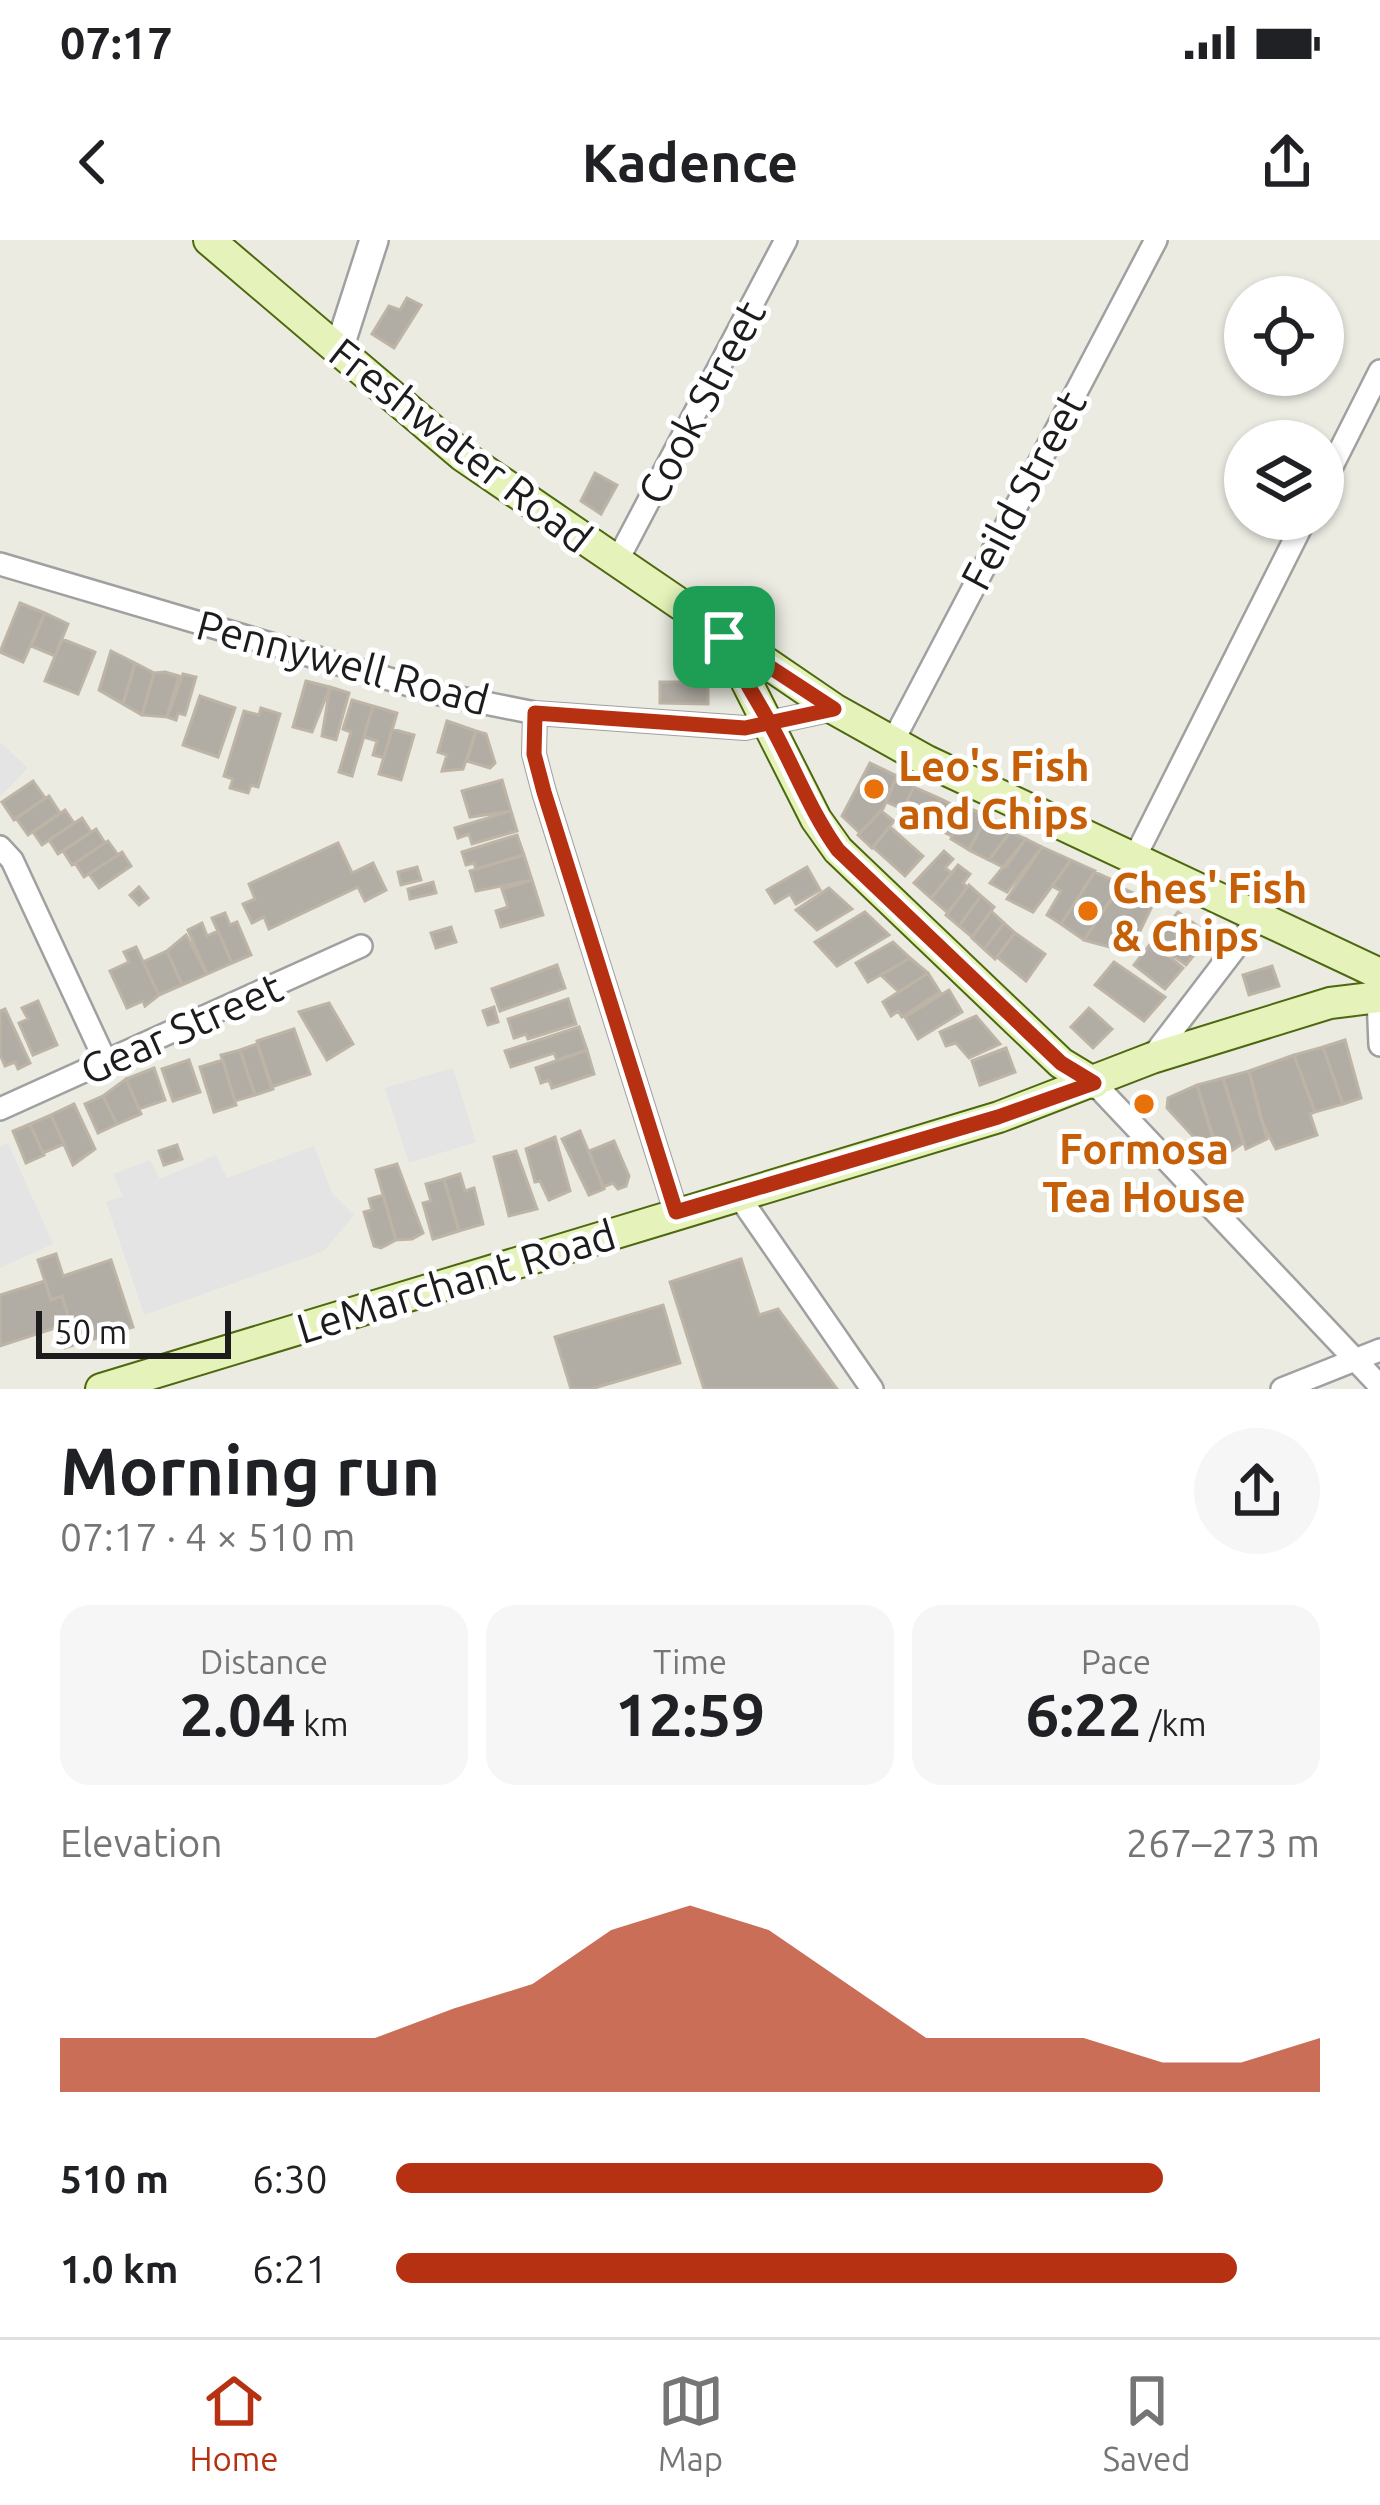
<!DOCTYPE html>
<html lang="en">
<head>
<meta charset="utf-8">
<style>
	body { margin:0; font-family:Ubuntu,sans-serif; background:#f6f6f6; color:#202124; height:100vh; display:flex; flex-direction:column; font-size:45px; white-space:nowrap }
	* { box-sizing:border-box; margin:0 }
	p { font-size:39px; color:#757577 }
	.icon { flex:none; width:66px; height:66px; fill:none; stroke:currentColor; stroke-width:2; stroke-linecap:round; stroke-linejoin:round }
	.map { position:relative; height:1149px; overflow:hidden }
	.drawer { display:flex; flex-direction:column; background:#fff; flex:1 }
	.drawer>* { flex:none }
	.controls { position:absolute; left:1224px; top:36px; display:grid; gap:24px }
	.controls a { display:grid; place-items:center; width:120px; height:120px; border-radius:50%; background:#fff; box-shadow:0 3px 9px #0004; font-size:60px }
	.scale { position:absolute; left:36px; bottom:30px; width:195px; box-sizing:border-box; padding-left:12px; border:6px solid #1c1c1c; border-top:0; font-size:33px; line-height:42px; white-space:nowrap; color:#1c1c1c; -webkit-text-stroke:9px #fff; paint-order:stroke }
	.pin { position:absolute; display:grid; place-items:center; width:102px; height:102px; color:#fff; margin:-51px; border-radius:24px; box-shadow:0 6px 18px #0006 }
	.round { display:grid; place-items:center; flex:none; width:126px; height:126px; border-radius:63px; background:#f6f6f6 }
	.overview { display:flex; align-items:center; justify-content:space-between; height:204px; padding:0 60px }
	h1 { font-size:66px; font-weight:600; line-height:90px }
	.metrics { display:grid; grid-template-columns:repeat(3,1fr); gap:18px; height:204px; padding:12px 60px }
	.metrics div { display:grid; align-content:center; border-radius:30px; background:#f6f6f6; text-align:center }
	.metrics b { font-size:60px; font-weight:600 }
	.metrics small { font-size:33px; font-weight:400 }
	.metrics p { font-size:33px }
	.chart { height:336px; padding:24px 60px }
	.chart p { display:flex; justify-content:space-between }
	.chart svg { width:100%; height:216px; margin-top:12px; fill:#b63112; opacity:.7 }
	ul { padding:0 60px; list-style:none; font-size:39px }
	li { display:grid; grid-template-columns:192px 144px 1fr; align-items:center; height:90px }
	li i { height:30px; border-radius:15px; background:#b63112 }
	.status { display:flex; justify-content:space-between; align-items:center; height:84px; padding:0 60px; background:#fff; direction:ltr }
	.status svg { height:33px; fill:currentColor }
	header { display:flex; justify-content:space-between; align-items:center; height:156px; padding:0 60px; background:#fff; font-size:54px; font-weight:600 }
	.tabs { display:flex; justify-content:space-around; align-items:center; height:168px; border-top:3px solid #e0e0e0; background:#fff; font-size:33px; color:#757577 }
	.tabs a { display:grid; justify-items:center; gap:6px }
	.tabs .selected { color:#b63112 }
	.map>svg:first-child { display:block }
</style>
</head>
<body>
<div class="status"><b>07:17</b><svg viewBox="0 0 49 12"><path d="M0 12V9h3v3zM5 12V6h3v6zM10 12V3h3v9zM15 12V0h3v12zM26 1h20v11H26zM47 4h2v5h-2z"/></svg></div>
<header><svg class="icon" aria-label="back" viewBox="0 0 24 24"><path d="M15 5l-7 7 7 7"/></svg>Kadence<svg class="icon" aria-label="share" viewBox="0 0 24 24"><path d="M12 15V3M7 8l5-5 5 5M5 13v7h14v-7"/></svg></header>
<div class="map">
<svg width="1380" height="1149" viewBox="0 0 1380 1149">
	<rect width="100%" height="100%" fill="#ecebe2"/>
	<path fill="#e4e4e4" d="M0 502 28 528 0 557Z
		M453 828 476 902 409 923 385 848Z
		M8 903 53 1004 0 1028V907Z
		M314 906 332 953 354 975 324 1011 144 1075 106 962 123 956 113 934 150 920 160 939 216 915 227 938Z"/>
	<path fill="#b1ada5" stroke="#bdb4a6" stroke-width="3" d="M407 58 421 65 394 108 372 94 389 66 400 70Z
		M595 233 617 245 601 274 581 261Z
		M20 363 45 373 23 422 0 412Z
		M45 373 68 384 55 416 31 406Z
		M62 399 95 412 78 454 45 441Z
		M111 411 135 423 123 464 99 450Z
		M135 423 154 433 142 475 123 464Z
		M165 432 179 436 167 477 142 475 154 433Z
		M183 434 196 437 185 475 178 473 176 480 167 477Z
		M306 441 330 447 312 492 293 487Z
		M660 442H708V464L660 463Z
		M330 447 349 453 336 500 322 496Z
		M200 456 235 468 218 517 183 505Z
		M352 460 373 466 352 536 339 532 351 492 343 489Z
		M373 466 397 473 384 518 373 515 377 501 364 497Z
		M261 468 280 474 258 547 251 545 248 553 230 548 233 539 224 536 244 471 259 475Z
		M447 481 476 491 463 529 442 531 447 515 438 512Z
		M392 489 414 495 401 540 379 534Z
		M476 491 486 494 495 523 490 528 467 521Z
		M870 523 897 536 883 569 860 593 842 576Z
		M897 535 916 543 903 569 886 562Z
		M502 540 511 571 470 577 462 551Z
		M33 541 45 558 14 580 2 562Z
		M914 547 941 559 929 585 902 572Z
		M49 556 60 573 28 595 16 578Z
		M941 559 965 571 952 596 929 585Z
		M967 567 987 576 969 610 951 599Z
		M65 570 74 583 42 605 33 592Z
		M511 571 517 591 472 604 469 594 458 598 455 588Z
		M881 571 894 581 872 608 858 595Z
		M987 576 1013 588 989 620 969 610Z
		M82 578 91 592 58 614 49 600Z
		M890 587 923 616 905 636 873 607Z
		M96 589 105 603 72 625 63 611Z
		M1010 592 1026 599 1005 628 989 620Z
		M517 595 524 615 476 629 474 623 466 625 462 612Z
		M1026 599 1042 607 1007 652 990 643Z
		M108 601 118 615 84 637 75 623Z
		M338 603 352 633 373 623 386 650 365 661 358 647 269 689 264 677 252 683 243 664 255 659 249 644Z
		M1042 607 1071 620 1033 672 1007 659Z
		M944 611 953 619 945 628 952 633 931 658 914 643Z
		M122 612 131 626 99 648 89 634Z
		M524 615 532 640 476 651 470 631Z
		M1071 620 1095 631 1061 684 1047 675 1061 651 1052 646Z
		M958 625 970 634 963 643 967 647 948 673 931 658Z
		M417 627 421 640 401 645 398 632Z
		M807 627 820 650 796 664 790 654 775 663 767 650Z
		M1095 632 1121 644 1084 700 1061 684Z
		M532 640 543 675 501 687 496 671 508 667 502 649Z
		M433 642 436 653 410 659 408 649Z
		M969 645 981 656 959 686 946 675Z
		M139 647 148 658 139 665 130 655Z
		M1120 647 1154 662 1138 695 1127 690 1117 709 1084 700Z
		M829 648 852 669 817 690 796 670Z
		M981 656 994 667 972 697 959 686Z
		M991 671 1004 683 984 709 972 698Z
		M865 672 889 695 837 726 815 702Z
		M1178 672 1210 695 1186 725 1154 702Z
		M225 673 230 685 237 682 251 715 232 723 212 678Z
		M202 683 207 696 218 691 232 723 207 734 188 690Z
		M1004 683 1015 693 995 719 984 709Z
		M451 687 456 702 436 708 431 693Z
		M1015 693 1045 714 1026 741 997 717Z
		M186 695 207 734 182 745 167 711Z
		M893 702 910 718 868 742 856 723Z
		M1152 702 1183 728 1165 749 1134 725Z
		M136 707 159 755 145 766 143 761 127 768 110 731 129 722 124 712Z
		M167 711 182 745 159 755 143 722Z
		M910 718 928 733 899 752 881 735Z
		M1114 722 1165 757 1144 781 1095 745Z
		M557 725 565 748 500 771 492 749Z
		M1272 726 1279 746 1249 755 1243 735Z
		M928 733 940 752 902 777 898 771 891 776 883 762Z
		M949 750 962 772 918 799 905 777Z
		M568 759 576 784 528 799 526 794 514 798 508 779Z
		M38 761 57 805 33 815 19 783 28 779 22 768Z
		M329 763 353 804 327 820 299 772Z
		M494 767 498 782 488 785 483 771Z
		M1089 768 1112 789 1093 808 1071 787Z
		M5 769 30 823 18 829 15 822 5 826 0 814V771Z
		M976 776 1000 804 969 818 956 803 946 806 940 792Z
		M579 787 587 810 557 820 554 813 511 827 505 811Z
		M294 789 310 834 271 847 257 801Z
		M1345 800 1361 858 1343 864 1323 807Z
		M257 804 273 849 255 855 240 810Z
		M1323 807 1343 864 1315 872 1294 815Z
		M1006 808 1015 832 980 845 972 821Z
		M240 810 255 855 235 861 221 815Z
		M587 810 594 834 552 848 549 840 541 843 536 828Z
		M1294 815 1315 872 1310 874 1317 895 1276 909 1261 880 1249 831Z
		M189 820 200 852 173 861 162 829Z
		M223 820 236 865 214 872 200 827Z
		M154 828 165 860 139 869 126 839Z
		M1249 831 1267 899 1246 909 1223 838Z
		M1223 838 1243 903 1219 919 1197 845Z
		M126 839 141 874 117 884 103 856Z
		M1197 845 1214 900 1202 906 1167 868 1168 858Z
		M103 856 117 884 98 893 85 864Z
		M74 864 95 909 73 925 51 875Z
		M51 875 64 904 43 913 30 884Z
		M30 884 44 915 26 923 13 891Z
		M580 891 604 949 589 955 562 899Z
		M555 897 570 951 549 960 540 941 535 942 526 909Z
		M614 901 629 936 626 946 618 949 613 943 603 947 589 911Z
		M177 905 182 919 164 925 159 911Z
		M516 911 537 969 509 976 494 917Z
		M397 924 423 993 412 999 396 1000 376 930Z
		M460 934 465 951 474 948 483 984 459 991 444 939Z
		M444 939 459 991 433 999 423 963 431 961 426 944Z
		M383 955 396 1000 381 1008 374 1006 364 972 372 970 369 959Z
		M56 1014 63 1036 111 1020 133 1087 65 1108 60 1092 72 1088 62 1056 51 1060 38 1020Z
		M741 1019 759 1075 778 1069 837 1149H704L670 1042Z
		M45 1041 51 1060 62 1056 72 1088 60 1092 58 1087 0 1106V1055Z
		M663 1065 680 1123 591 1149H571L555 1097Z"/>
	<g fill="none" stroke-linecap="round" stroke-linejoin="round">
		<g stroke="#a0a0a0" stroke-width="26">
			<path id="minor" d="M1323 244 1380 131
				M616 323 786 0
				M0 324 440 454 535 473 745 488 834 469
				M535 473 534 514 544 552 676 972
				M893 501 1156 0
				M0 607 12 620 105 820
				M1134 619 1305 279
				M1378 757 1380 805
				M1152 817 1259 677
				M1094 843 1380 1146
				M0 869 361 706
				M738 955 872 1149
				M1282 1149 1380 1110"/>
		</g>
		<g stroke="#a0a0a0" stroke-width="32">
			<path id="tertiary" d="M338 112 374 0"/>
		</g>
		<g stroke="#4d680e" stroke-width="34">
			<path id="secondary" d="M209 0 463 216 834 469 927 521 1380 734
				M724 397 816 579 838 610 1061 823 1094 843
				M101 1149 999 877 1152 818 1330 763 1380 757"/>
		</g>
		<use href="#minor" stroke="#fff" stroke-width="21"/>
		<use href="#tertiary" stroke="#fff" stroke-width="27"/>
		<use href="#secondary" stroke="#e5f3ba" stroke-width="30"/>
	</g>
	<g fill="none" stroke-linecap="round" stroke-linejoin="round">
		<g stroke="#fff" stroke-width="24">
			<path id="route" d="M724 397C737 431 758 460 774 491 796 532 812 574 838 610L1061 823 1094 843 998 877 676 972 544 552 534 514 535 473 745 488 834 469 724 397"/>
		</g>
		<use href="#route" stroke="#b63112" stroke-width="15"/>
	</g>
	<g fill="#e8710a" stroke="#fff" stroke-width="4.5">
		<circle cx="874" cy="549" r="12"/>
		<circle cx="1088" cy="671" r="12"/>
		<circle cx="1144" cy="864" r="12"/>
	</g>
	<g text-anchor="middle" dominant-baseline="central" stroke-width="10" stroke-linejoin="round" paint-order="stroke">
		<g font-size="42" fill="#1c1c1c" stroke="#fff">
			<text transform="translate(701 162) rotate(-62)">Cook Street</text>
			<text transform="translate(461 205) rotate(38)">Freshwater Road</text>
			<text transform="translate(1023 250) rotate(-62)">Feild Street</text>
			<text transform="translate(343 422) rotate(15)">Pennywell Road</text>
			<text transform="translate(181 788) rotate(-24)">Gear Street</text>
			<text transform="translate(456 1041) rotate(-17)">LeMarchant Road</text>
		</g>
		<g font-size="42" font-weight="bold" fill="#c56008" stroke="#fff" text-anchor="start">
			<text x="898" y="525">Leo's Fish<tspan x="898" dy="48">and Chips</tspan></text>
			<text x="1112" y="647">Ches' Fish<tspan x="1112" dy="48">&amp; Chips</tspan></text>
			<text x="1144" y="908" text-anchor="middle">Formosa<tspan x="1144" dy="48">Tea House</tspan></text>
		</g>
	</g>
</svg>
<div class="controls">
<a><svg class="icon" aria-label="locate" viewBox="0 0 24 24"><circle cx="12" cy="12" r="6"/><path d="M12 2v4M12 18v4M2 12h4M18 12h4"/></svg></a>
<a><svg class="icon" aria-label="layers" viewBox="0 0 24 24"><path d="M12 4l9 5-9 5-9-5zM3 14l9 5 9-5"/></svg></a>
</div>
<div class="scale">50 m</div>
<div class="pin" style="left:724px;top:397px;background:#1e9e55"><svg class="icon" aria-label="arrive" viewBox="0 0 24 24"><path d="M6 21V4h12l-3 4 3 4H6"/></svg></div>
</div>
<section class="drawer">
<div class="overview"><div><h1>Morning run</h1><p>07:17 · 4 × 510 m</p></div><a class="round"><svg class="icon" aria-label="share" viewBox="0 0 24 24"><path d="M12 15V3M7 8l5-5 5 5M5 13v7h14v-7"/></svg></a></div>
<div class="metrics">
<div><p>Distance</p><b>2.04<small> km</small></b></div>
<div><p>Time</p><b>12:59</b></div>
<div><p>Pace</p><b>6:22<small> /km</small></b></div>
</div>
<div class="chart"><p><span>Elevation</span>267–273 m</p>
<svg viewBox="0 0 160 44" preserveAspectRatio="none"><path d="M0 44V33L10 33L20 33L30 33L40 33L50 27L60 22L70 11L80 6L90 11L100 22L110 33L120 33L130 33L140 38L150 38L160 33V44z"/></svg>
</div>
<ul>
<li><b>510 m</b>6:30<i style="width:83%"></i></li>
<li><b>1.0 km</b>6:21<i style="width:91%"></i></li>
</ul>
</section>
<nav class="tabs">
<a class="selected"><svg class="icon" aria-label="home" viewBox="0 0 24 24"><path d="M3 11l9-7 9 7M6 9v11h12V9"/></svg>Home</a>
<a><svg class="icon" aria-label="map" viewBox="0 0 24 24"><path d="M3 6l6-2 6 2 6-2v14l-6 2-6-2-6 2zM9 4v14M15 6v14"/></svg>Map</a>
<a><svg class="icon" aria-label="saved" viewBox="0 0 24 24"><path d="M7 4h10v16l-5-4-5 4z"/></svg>Saved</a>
</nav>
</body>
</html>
